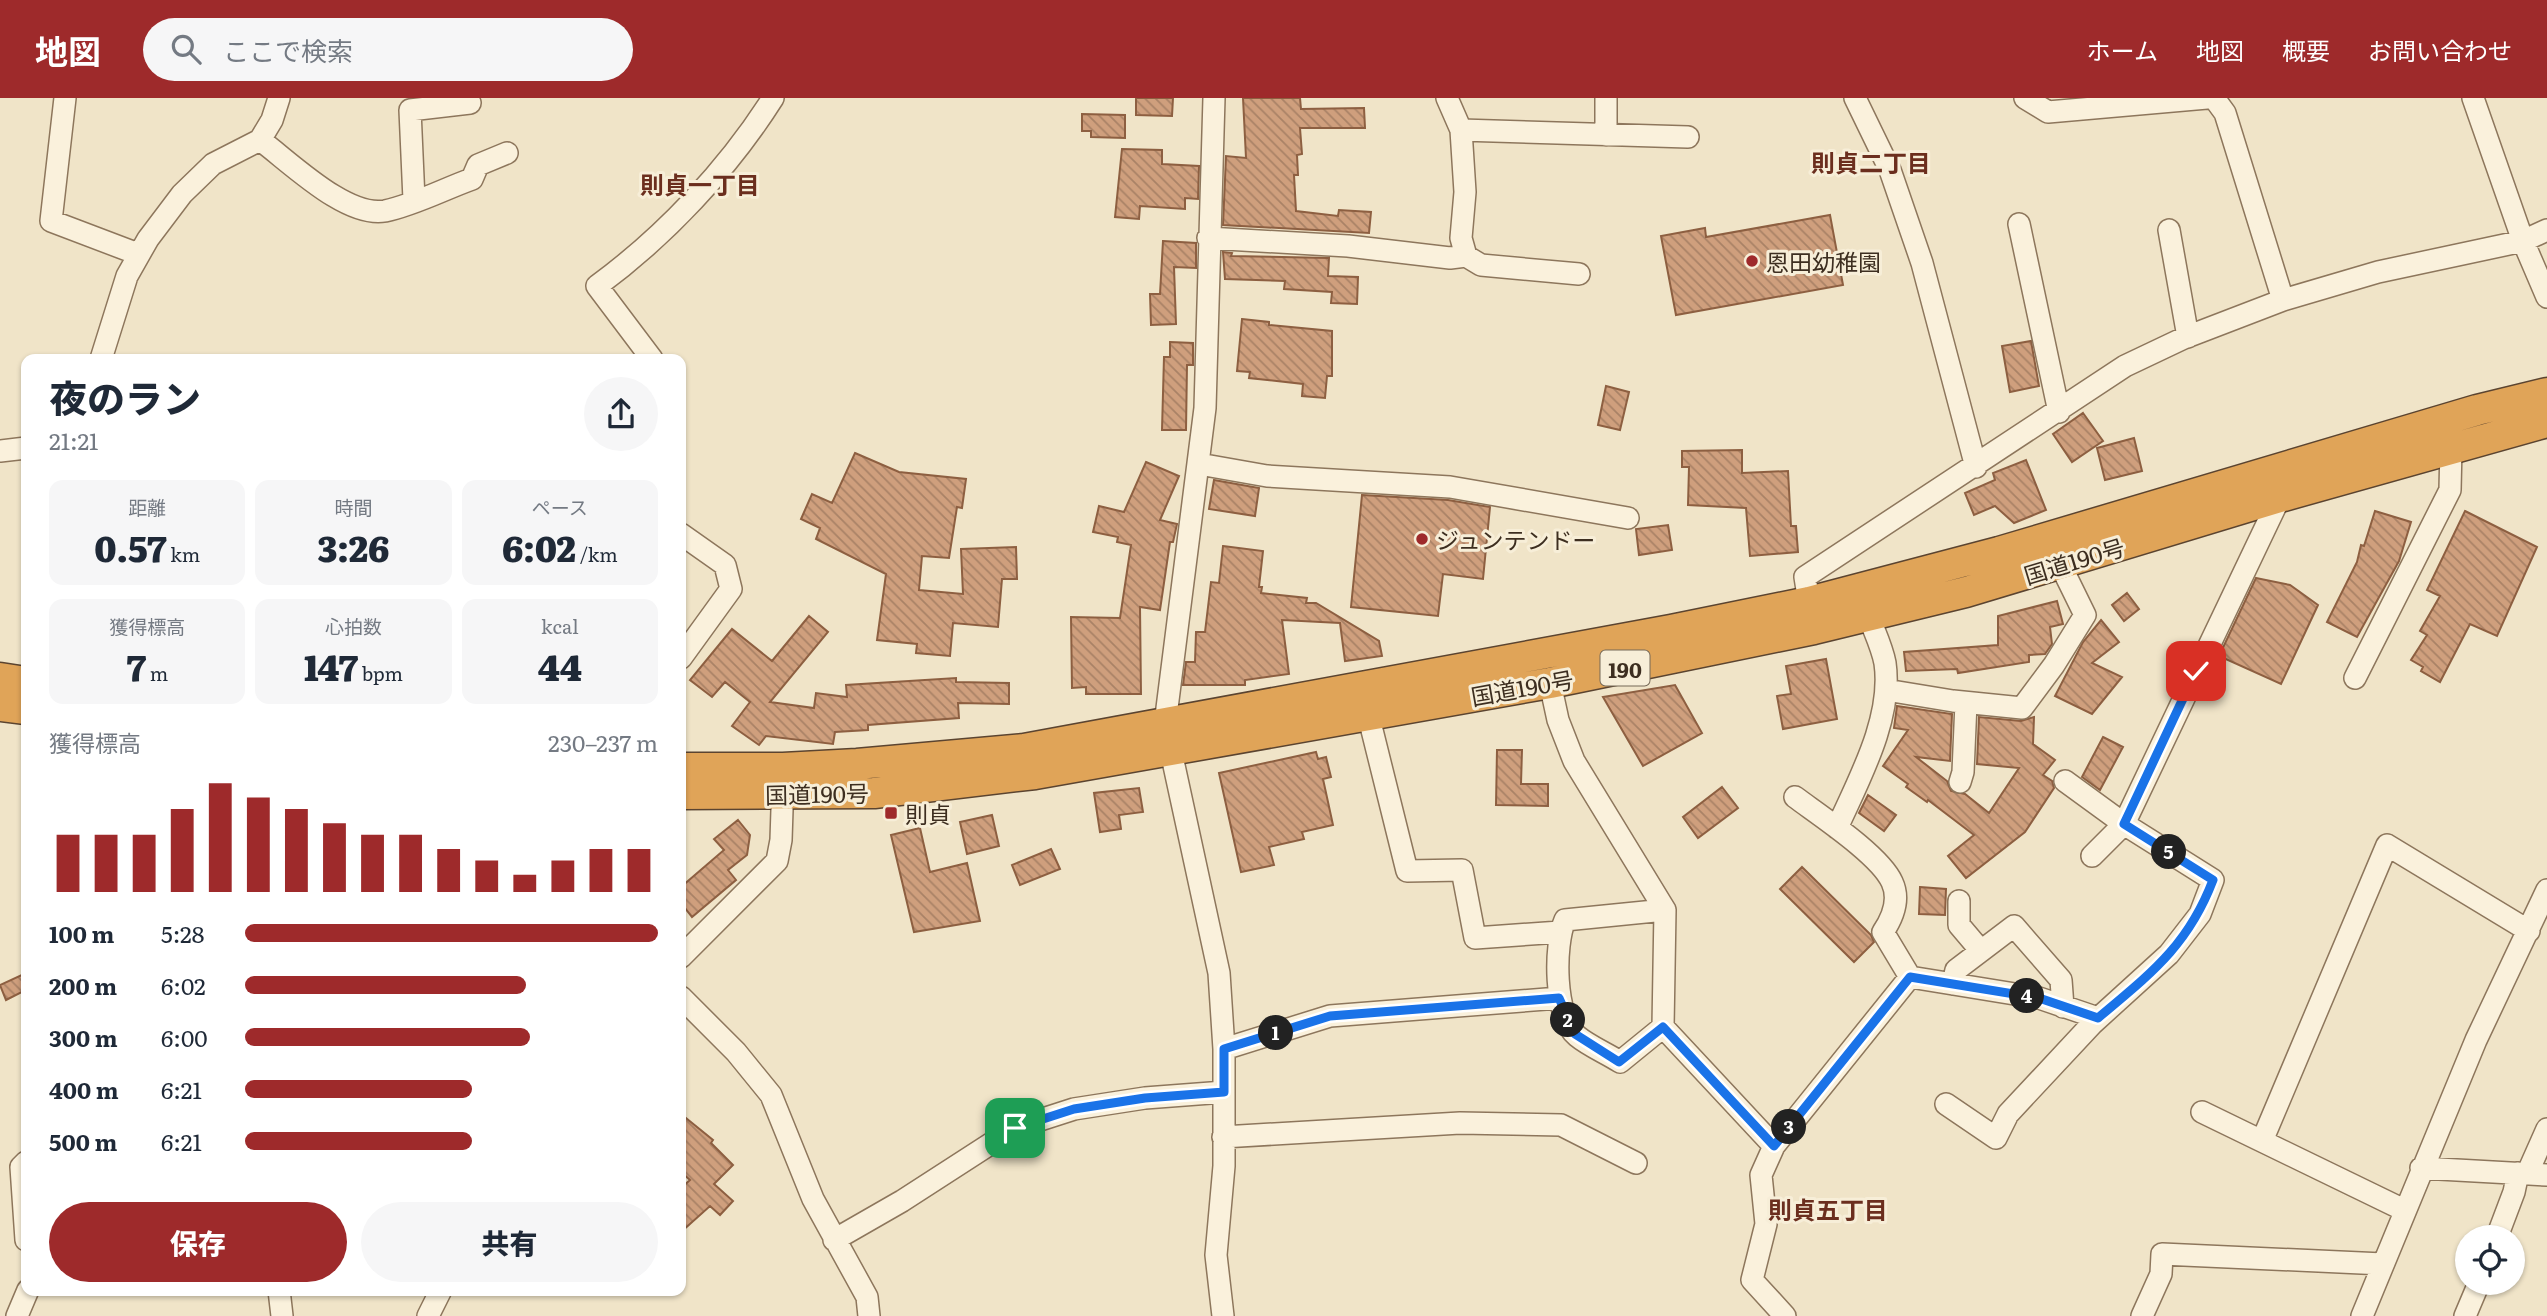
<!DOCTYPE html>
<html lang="ja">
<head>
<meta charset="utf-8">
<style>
	body { margin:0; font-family:Literata,"Noto Sans JP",serif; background:#f6f6f7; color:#1f2937; height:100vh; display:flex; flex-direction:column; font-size:26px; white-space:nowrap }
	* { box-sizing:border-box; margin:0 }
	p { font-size:23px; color:#747a83 }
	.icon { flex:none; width:38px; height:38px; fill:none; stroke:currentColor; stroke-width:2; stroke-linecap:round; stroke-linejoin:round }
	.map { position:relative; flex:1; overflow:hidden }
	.side { position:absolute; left:21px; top:256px; width:665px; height:942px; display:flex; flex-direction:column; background:#fff; border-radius:14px; box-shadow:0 2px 5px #0004 }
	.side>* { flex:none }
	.buttons { position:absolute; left:2455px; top:1127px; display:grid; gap:14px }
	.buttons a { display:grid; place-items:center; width:70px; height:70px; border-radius:50%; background:#fff; box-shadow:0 2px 5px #0004; font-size:35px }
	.pin { position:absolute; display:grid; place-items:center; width:60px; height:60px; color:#fff; margin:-30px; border-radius:14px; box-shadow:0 4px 10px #0006 }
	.km { position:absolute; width:35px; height:35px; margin:-18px; border-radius:50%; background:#222; color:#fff; font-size:19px; line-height:35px; text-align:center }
	.round { display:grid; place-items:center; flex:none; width:74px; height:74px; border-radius:37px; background:#f6f6f7 }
	.head { display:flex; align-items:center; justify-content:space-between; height:119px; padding:0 28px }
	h1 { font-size:38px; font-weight:800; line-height:52px }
	.figures { display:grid; grid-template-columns:repeat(3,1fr); gap:10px; height:119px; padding:7px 28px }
	.figures div { display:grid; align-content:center; border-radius:14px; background:#f6f6f7; text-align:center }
	.figures b { font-size:35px; font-weight:800 }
	.figures small { font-size:19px; font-weight:400 }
	.figures p { font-size:19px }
	.chart { height:196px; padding:14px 28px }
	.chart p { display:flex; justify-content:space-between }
	.chart svg { width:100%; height:126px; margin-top:7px; stroke:#9e2a2b; stroke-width:6 }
	.cta { display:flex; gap:14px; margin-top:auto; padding:14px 28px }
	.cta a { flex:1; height:80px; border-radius:42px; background:#9e2a2b; color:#fff; font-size:28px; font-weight:800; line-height:80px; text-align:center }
	.cta a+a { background:#f6f6f7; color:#1f2937 }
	ul { padding:0 28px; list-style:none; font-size:23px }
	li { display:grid; grid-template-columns:112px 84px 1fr; align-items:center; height:52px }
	li i { height:18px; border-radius:9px; background:#9e2a2b }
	header { display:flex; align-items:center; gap:42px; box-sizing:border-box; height:98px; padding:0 35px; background:#9e2a2b; color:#fff }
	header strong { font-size:33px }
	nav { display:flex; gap:38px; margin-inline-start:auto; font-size:24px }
	.search { width:490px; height:63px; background:#f6f6f7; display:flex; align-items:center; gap:18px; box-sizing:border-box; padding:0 24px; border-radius:38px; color:#747a83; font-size:26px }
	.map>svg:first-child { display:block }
</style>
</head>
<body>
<header>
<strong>地図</strong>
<div class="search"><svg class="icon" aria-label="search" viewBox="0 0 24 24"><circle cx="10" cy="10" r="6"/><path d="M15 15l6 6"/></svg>ここで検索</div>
<nav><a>ホーム</a><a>地図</a><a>概要</a><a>お問い合わせ</a></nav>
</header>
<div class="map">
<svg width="2547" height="1218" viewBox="0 0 2547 1218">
	<defs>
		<pattern id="building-back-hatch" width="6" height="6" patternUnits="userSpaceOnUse" patternTransform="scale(1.75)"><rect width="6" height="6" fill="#cf9f7d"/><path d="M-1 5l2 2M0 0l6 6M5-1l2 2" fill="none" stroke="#a98266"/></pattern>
	</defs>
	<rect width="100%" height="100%" fill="#f0e4c8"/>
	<path fill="url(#building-back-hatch)" stroke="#8d5f41" stroke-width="2" d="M1136 0H1173L1172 18 1136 17Z
		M1243 0H1300L1301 11 1364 10 1365 30H1300L1302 56 1297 57 1298 77H1294L1296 113 1338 118 1339 112 1371 114 1369 135 1223 127 1226 58 1246 60Z
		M1082 16 1125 17V40L1091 39V33H1082Z
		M1122 51 1162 52V66L1199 68 1198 101 1185 100V111L1140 108 1139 121 1115 119Z
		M1830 117 1843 187 1676 217 1661 138 1705 130 1706 139Z
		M1163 143 1196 145V170L1174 169 1176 226 1151 227 1150 196H1160Z
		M1223 154 1232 155 1231 158 1329 160 1328 178 1358 179 1357 206 1331 205 1332 194 1284 191 1285 183 1225 181Z
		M1242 221 1269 224V227L1332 233V278H1327L1325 300 1302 298 1303 286 1249 280 1250 274 1237 273Z
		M2031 243 2039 288 2010 294 2002 248Z
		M1170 244 1193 245V267H1187L1186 332H1162L1164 259H1170Z
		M1606 288 1629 294 1620 332 1598 327Z
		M2083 315 2103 343 2072 364 2053 336Z
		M2134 340 2142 373 2105 382 2097 350Z
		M1742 352V375L1788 373 1791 428H1796L1798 454 1750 458 1746 410 1688 407 1689 369H1682V353Z
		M855 355 899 374 966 381 962 410 957 409 949 460 922 458 919 492 963 496 961 451 1016 449 1017 481H1002L998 529 953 525 950 558 916 555 917 546 877 542 886 476 816 441 820 430 801 421 812 396 832 405Z
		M2026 362 2046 412 2014 425 1995 408 1974 417 1965 395 1995 382 1993 375Z
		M1146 364 1179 378 1160 422 1177 426 1173 444H1170L1160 512 1140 509 1141 596H1086V589L1072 590 1071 519 1120 520 1131 447 1117 444 1118 439 1093 434 1099 408 1124 414Z
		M1214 382 1259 390 1255 418 1209 411Z
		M1362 397 1448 402 1490 409 1483 481 1443 476 1438 518 1351 509Z
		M2375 413 2411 424 2399 463 2357 539 2327 524 2357 464 2361 447 2364 448Z
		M2465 413 2537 449 2497 538 2470 526 2440 584 2421 573 2423 569 2411 562 2427 537 2420 533 2440 498 2427 492Z
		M1668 427 1672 452 1639 457 1636 431Z
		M1223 448 1263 453 1259 489H1262L1261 495 1307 500 1306 505H1316L1379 543 1382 558 1345 563 1340 525 1282 522 1289 576 1245 582V587H1183L1186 564H1195L1196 534H1205L1211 484 1219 485Z
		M2256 480 2290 487 2318 507 2281 586 2219 558Z
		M2127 495 2139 511 2124 523 2112 507Z
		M2057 503 2063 526 2050 529 2052 546 2045 556 2029 557V564L1958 575 1957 571 1906 573 1904 554 1998 547V518Z
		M809 518 828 534 770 604 814 610 816 595 847 599 846 587 956 580V584L1009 585V606L958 605 959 620 868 627V632L835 634 833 646 766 638 759 647 732 628 750 604 725 584 712 599 690 582 732 531 772 563Z
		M2101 522 2119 544 2092 565 2122 579 2092 616 2055 598 2083 544Z
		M1826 561 1837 621 1783 631 1777 598 1791 596 1786 568Z
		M1675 587 1702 635 1643 668 1603 599Z
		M1897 608 1952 616 1950 663 1916 659 1947 683 1951 693 1965 696 1989 715 2019 670 1977 666 1979 619 2021 623 2034 619 2033 646 2055 662 2043 677 2052 683 2054 690 2025 734 1966 780 1948 758 1974 737 1928 702 1927 704 1906 689 1908 686 1883 668 1908 632 1894 630Z
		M2103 639 2123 649 2100 692 2082 679Z
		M1497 652H1522L1521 686H1548V708L1496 707Z
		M1316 654 1318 661 1326 659 1331 679 1323 681 1333 727 1302 734 1304 741 1269 749 1274 767 1241 774 1219 675Z
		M1722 689 1738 710 1698 740 1683 719Z
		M1139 690 1143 714 1119 717 1121 731 1100 734 1094 695Z
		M1868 697 1896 717 1884 733 1859 715Z
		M992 717 999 748 967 756 960 724Z
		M738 722 750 737 747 757 728 772 736 782 692 819 681 805V789L724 752 714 741Z
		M920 730 930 774 967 765 980 823 914 834 891 737Z
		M1051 751 1060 771 1020 787 1012 767Z
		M1802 769 1871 837 1874 844 1854 864 1780 791Z
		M1920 789 1946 791 1945 817 1919 816Z
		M26 875V892L6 902 0 887Z
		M681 1016 713 1042 711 1045 733 1067 714 1086 733 1103 720 1117 710 1108 681 1134V1090L690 1082 681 1074Z"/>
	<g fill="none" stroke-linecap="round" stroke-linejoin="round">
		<g stroke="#8d765c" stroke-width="24">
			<path id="minor" d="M65 0 51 123 138 156
				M1214 0 1205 310 1165 626 1219 875 1224 951V1068L1216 1157 1223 1218
				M1447 0 1461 32 1688 39
				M1606 0V37
				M1855 0 1890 72 1922 165 1976 369
				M2025 0 2048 14 2207 0
				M2214 0 2225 15 2283 202
				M2473 0 2523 143 2547 199
				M1461 32 1465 94 1461 140 1466 158 1481 167 1579 176
				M260 42C290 64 346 120 385 113 414 107 444 91 472 81L478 67 507 55
				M414 102 410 12 470 5
				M2019 126 2059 314
				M2169 132 2188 239
				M1208 140 1348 148 1450 160 1466 158
				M101 261 127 178 148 141 182 96 213 66 260 42 272 22 279 0
				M652 261 597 188C665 138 728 71 773 0
				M0 353 26 350
				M1199 366 1267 378 1450 389 1628 420
				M681 436 725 467 731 491 681 560
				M1811 517 1805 479 2125 268 2184 240 2283 202 2378 174 2523 143 2547 132
				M2355 580 2450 392 2451 349
				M1550 585 1558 622 1574 663 1665 812 1663 929 1774 1048
				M1886 592 1953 603 2022 610 2054 567 2085 517 2060 466
				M1368 616 1407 773 1462 772 1475 840 1560 834
				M2065 683 2124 726 2092 758
				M1960 684 1963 674 1966 605
				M1795 699C1819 717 1880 757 1892 784 1900 801 1893 819 1883 834L1910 879
				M1837 730C1859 681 1893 620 1885 565 1882 549 1874 533 1869 519
				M1959 803V827L1981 853
				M681 859 777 763 781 742 783 681
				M1953 886 1956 872 2014 828 2061 882 2063 909
				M681 899 736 954 771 997 813 1101 867 1199 869 1218
				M1663 929 1620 964C1606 955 1589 948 1577 938 1554 919 1554 847 1565 822L1665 812
				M1224 951 1330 918 1559 900
				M1946 1006 1996 1040 2008 1016 2092 926 2169 856 2200 816 2213 782 2124 726 2280 399
				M2202 1014 2404 1112
				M1223 1039 1460 1025 1561 1027 1636 1065
				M2262 1043 2387 747 2529 833
				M26 1064 21 1069 26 1142
				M2421 1070 2547 1077
				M2527 1076 2547 1031
				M2497 1139 2514 1094 2518 1075
				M834 1142 902 1103 1015 1030 1074 1011 1145 1000 1224 994
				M279 1192 282 1218
				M17 1218 28 1192
				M428 1218 441 1192
				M1785 1218 1752 1182 1766 1126 1761 1077 1774 1048 1910 879 2039 900 2098 920
				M2142 1218 2161 1176 2162 1156 2383 1166
				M2362 1218 2476 942 2547 792
				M2465 1218 2479 1185"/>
		</g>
		<g stroke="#5b4430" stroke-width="33">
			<path id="highway" d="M0 580 26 584
				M0 608 26 611
				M681 670H783L857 666 1024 651 1671 532 1809 504 1999 454 2477 312 2547 295
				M681 696 874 695 1035 676 1550 585 1814 531 1966 494 2280 399 2547 324"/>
		</g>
		<use href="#minor" stroke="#faf1dc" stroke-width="21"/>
		<use href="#highway" stroke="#e0a458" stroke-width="30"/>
	</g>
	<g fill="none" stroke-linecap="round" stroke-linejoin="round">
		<g stroke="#fff" stroke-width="14">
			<path id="route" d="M1015 1030 1074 1011 1145 1000 1224 994V951L1330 918 1559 900 1575 936 1619 964 1663 929 1774 1048 1910 879 2039 900 2098 920C2150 876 2188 848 2213 782L2124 726 2196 573"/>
		</g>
		<use href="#route" stroke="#1a73e8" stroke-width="9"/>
	</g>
	<g fill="#9e2a2b" stroke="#f7eed8" stroke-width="2.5">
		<circle cx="1752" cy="163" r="7"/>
		<circle cx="1422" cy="441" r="7"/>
		<rect x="884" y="708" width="14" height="14" rx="3.5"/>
	</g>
	<g text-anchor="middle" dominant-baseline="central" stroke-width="6" stroke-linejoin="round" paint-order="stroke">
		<rect fill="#f7eed8" stroke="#756857" stroke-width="2" x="1600.5" y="552.5" width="49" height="35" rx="5"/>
		<g font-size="21" font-weight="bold" fill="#3d2e20">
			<text x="1625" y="570">190</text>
		</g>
		<g font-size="23" fill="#3d2e20" stroke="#f7eed8" text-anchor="start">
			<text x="1766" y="163">恩田幼稚園</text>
			<text x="1436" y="441">ジュンテンドー</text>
			<text x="905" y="715">則貞</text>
		</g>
		<g font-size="23" fill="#3d2e20" stroke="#f7eed8">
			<text transform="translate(2074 462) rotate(-17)">国道190号</text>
			<text transform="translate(1522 589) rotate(-10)">国道190号</text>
			<text transform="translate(817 695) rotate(-1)">国道190号</text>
		</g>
		<g font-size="24" font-weight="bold" fill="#6b2e1e" stroke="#f7eed8">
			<text x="1871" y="63">則貞二丁目</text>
			<text x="700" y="85">則貞一丁目</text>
			<text x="1828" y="1110">則貞五丁目</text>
		</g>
	</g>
</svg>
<div class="buttons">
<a><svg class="icon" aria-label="locate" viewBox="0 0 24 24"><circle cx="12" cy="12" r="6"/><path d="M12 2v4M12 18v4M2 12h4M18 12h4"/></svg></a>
</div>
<div class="pin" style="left:1015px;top:1030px;background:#1e9e55"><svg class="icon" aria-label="arrive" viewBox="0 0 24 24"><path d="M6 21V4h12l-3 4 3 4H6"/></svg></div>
<div class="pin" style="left:2196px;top:573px;background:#d93025"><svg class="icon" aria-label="check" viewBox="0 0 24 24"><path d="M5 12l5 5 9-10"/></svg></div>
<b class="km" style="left:1276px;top:935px">1</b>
<b class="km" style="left:1568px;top:922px">2</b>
<b class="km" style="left:1789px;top:1029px">3</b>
<b class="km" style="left:2027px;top:898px">4</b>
<b class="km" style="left:2169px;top:754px">5</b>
<section class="side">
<div class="head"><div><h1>夜のラン</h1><p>21:21</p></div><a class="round"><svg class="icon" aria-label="share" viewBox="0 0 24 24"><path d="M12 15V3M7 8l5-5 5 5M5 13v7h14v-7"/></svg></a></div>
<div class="figures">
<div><p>距離</p><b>0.57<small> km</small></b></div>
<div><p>時間</p><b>3:26</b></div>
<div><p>ペース</p><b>6:02<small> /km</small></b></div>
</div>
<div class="figures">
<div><p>獲得標高</p><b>7<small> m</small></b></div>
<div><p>心拍数</p><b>147<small> bpm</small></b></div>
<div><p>kcal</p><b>44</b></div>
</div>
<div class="chart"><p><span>獲得標高</span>230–237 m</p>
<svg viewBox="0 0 160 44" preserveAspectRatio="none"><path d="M5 44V24M15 44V24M25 44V24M35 44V15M45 44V6M55 44V11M65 44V15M75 44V20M85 44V24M95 44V24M105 44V29M115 44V33M125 44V38M135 44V33M145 44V29M155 44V29"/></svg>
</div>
<ul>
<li><b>100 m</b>5:28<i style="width:100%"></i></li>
<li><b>200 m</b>6:02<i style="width:68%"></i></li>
<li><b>300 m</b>6:00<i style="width:69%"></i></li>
<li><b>400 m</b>6:21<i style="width:55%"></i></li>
<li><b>500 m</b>6:21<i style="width:55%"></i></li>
</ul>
<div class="cta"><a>保存</a><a>共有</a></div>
</section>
</div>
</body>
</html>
